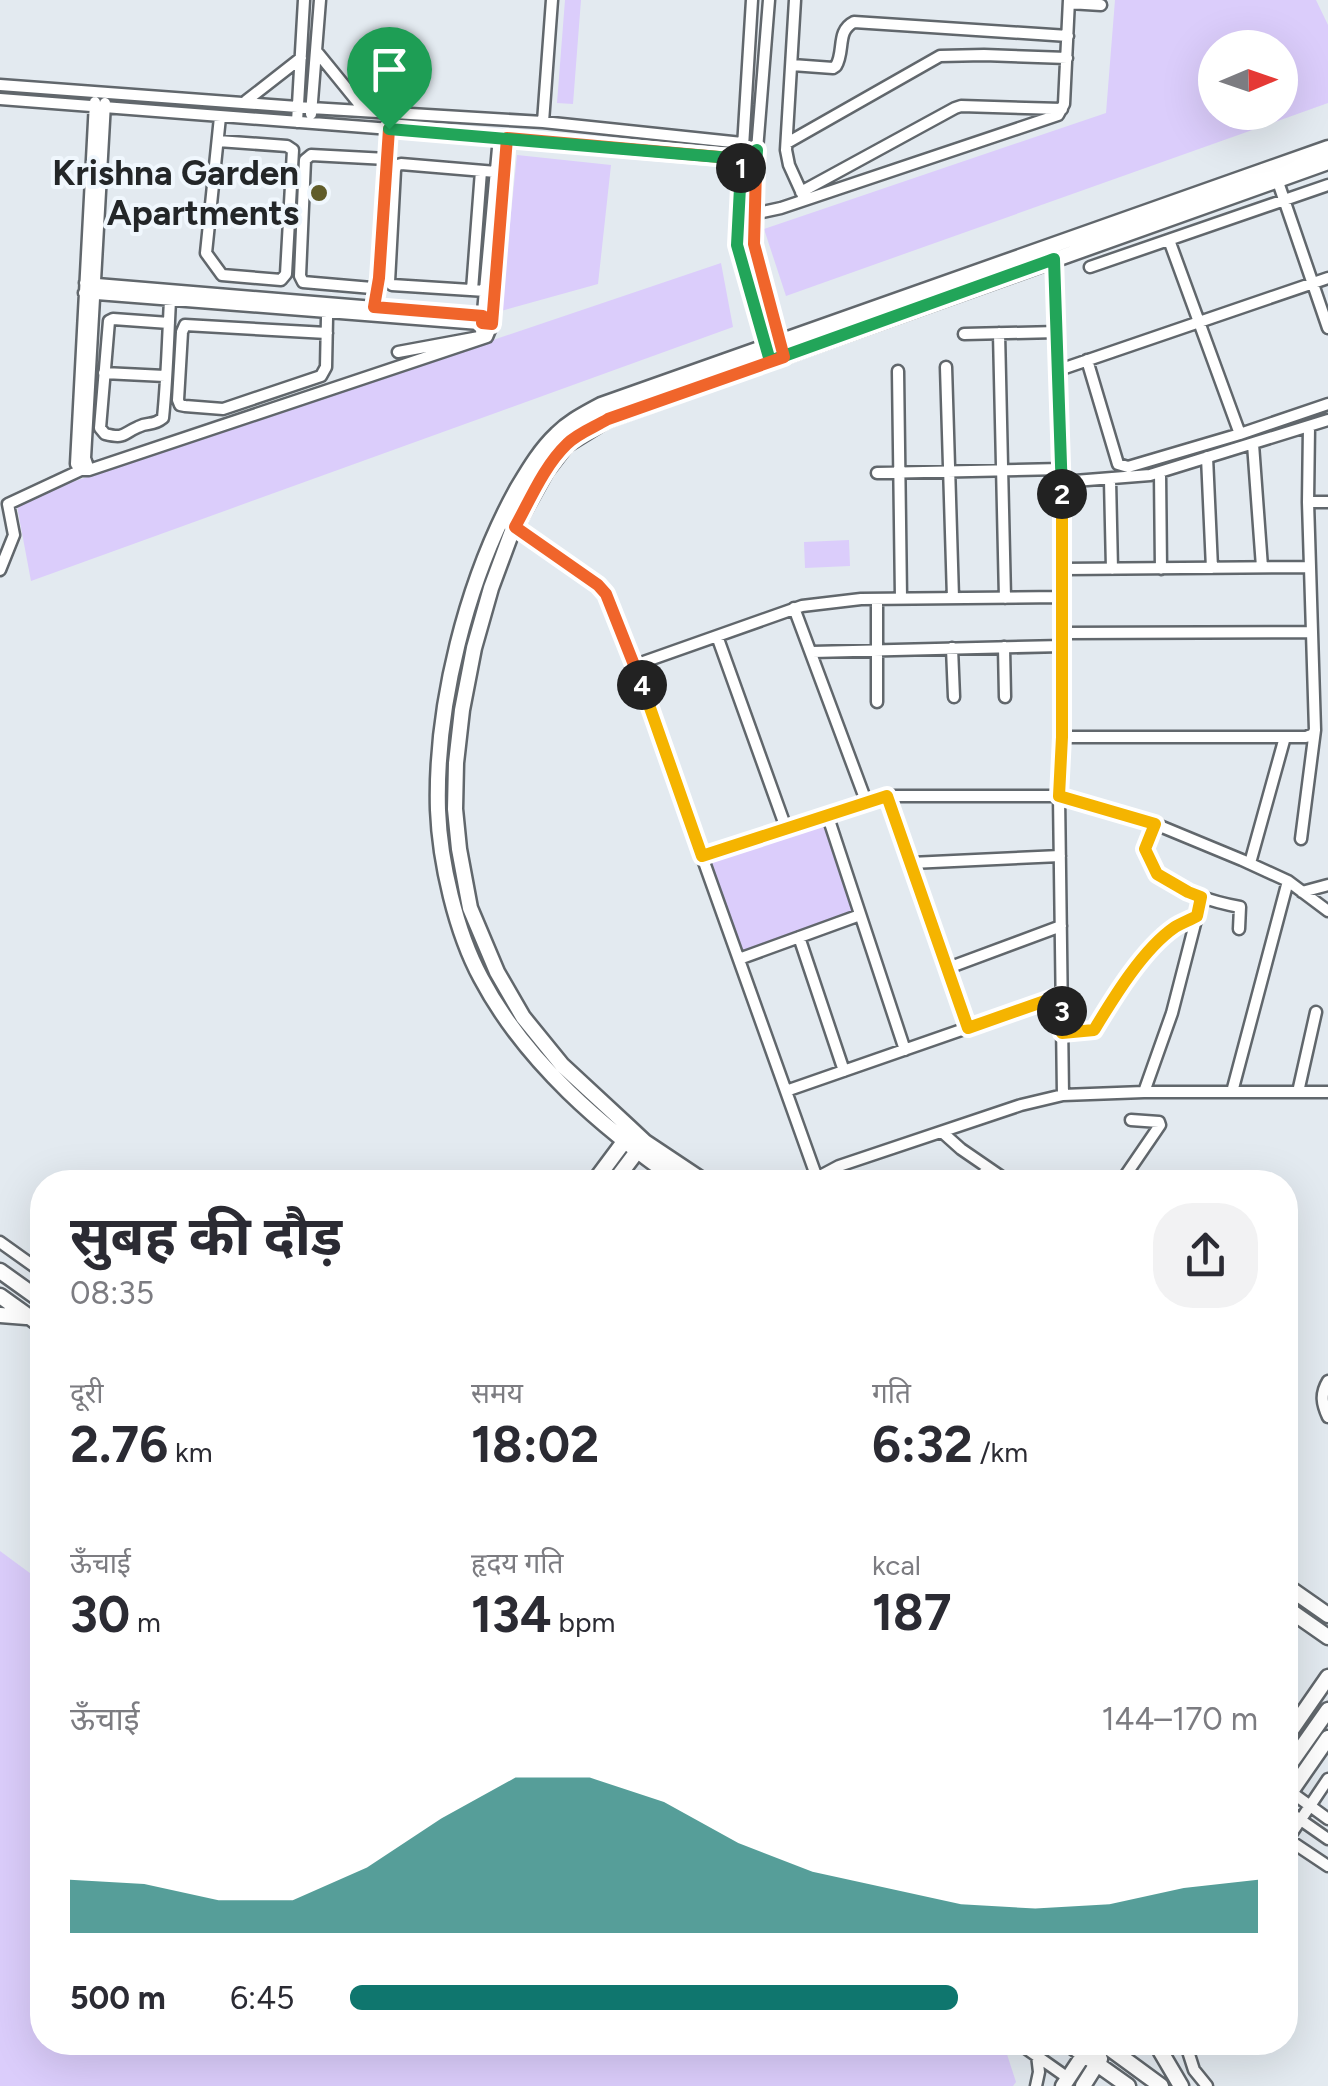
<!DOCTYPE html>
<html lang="hi">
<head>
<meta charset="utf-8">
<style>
	body { margin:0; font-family:Figtree,"Noto Sans Devanagari",sans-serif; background:#f2f2f3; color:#2b2b33; height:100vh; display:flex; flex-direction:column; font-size:38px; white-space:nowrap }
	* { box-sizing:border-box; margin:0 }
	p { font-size:32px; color:#7c7c81 }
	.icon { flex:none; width:55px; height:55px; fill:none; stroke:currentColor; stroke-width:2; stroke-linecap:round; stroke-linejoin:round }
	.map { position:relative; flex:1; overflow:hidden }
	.drawer { position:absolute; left:30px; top:1170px; width:1268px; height:885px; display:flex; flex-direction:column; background:#fff; border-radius:40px; box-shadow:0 10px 40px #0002 }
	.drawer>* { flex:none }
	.needle { width:65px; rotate:88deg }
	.buttons { position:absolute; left:1198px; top:30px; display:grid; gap:20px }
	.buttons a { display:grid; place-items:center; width:100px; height:100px; border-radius:50%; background:#fff; box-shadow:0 10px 40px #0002; font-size:50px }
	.pin { position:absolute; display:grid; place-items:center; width:85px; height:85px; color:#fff; margin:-102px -42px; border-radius:50% 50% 50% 0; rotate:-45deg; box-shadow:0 0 10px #0007 }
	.pin .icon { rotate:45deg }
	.km { position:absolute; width:50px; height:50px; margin:-25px; border-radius:50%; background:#222; color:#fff; font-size:28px; line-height:50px; text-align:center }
	.round { display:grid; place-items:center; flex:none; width:105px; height:105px; border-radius:40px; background:#f2f2f3 }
	.headline { display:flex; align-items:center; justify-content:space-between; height:170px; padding:0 40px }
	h1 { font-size:55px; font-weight:700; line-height:75px }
	.figures { display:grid; grid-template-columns:repeat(3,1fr); gap:15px; height:170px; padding:10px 40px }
	.figures div { display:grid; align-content:center }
	.figures b { font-size:50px; font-weight:700 }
	.figures small { font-size:28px; font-weight:400 }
	.figures p { font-size:28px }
	.chart { height:280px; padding:20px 40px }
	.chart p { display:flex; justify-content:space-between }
	.chart svg { width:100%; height:180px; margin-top:10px; fill:#0f766e; opacity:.7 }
	ul { padding:0 40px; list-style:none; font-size:32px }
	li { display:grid; grid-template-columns:160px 120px 1fr; align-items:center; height:75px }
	li i { height:25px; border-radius:12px; background:#0f766e }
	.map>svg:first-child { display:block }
</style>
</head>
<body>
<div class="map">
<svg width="1328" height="2086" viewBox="0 0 1328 2086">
	<rect width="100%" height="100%" fill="#e3eaf0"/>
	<path fill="#dbcdfb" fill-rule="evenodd" d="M565 0H581L573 104 557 103Z
		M1115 0H1316L1328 25V103L786 296 764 229 1106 113ZM1215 48H1280V112H1215Z
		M517 155 611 165 598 284 501 311Z
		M721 263 733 327 31 581 16 501Z
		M849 540 850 566 805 568 804 542Z
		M825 815 856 912 745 956 706 857Z
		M0 1551 42 1582V2042H1003L1016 2082 1013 2086H0Z"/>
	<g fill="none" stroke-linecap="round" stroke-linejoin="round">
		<g stroke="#61676c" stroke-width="15">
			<path id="street" d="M752 0 737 245 767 351
				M769 0 757 150 753 230 757 259 781 345
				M795 0 786 150 789 165 804 198
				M1069 3 1101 5
				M317 52 365 111
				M792 65 833 68 836 66C845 51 836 31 854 22L1068 36
				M0 85 311 108 543 122 742 143 757 150 742 159 495 137 0 99
				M246 101 301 58
				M95 102 76 464 81 470H89L487 337 492 325 507 138
				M311 114 320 0
				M297 122 304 0
				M543 122 552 0
				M218 141 287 146 293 150 286 274 281 280 222 275 206 253 220 117
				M787 143 940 56 984 55 1067 58
				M387 159 311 155 305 160 300 276 303 282 372 288 376 286 379 278 389 129
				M1277 179 1328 328
				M801 192 955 108 961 106 1062 109
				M753 214 781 208 1058 115 1064 104 1069 0
				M1169 240 1240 434
				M1054 255 1063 569 1062 737 1059 796 1063 1095
				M1090 267 1328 185
				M85 283 483 316
				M472 290 481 171
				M486 291 392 285 389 282 395 170 397 165 401 164 496 172
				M84 293 492 325
				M169 323 113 319 109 321 100 428 105 434C125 439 122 434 138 427 149 421 152 427 163 418 167 379 168 339 170 300
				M327 333 185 325 182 332 178 400 180 405 185 406 223 409 321 376 326 367 327 318V312
				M999 333 1005 598
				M964 334 1058 332
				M398 352 479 337 481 334 499 137
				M1087 360 1118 464 1128 467 1240 434 1328 404
				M946 367 953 598
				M1059 370 1328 278
				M898 371 901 598
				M104 373 165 376
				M1253 444 1262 567
				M1207 457 1212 568
				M89 470 85 458 105 103
				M877 473 1061 469
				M1160 473 1161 569
				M1110 480 1112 569
				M1062 482 1150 475 1328 420
				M1308 502H1328
				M515 527 598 585 611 602 817 1178
				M1063 569 1310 567
				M0 570 14 535 8 504 81 470
				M877 599V702
				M794 608 866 801
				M1063 633 1312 632
				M717 636 786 828
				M1004 647 1005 697
				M952 648 954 697
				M812 652 1063 646
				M635 665 802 606 861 599 1063 597
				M1062 737H1306L1313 734 1315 730
				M887 796 969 1027
				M827 814 905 1050
				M1155 824 1145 849C1149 856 1151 866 1156 872 1170 890 1218 903 1240 907L1239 929
				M1301 839 1315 730 1308 502 1309 427
				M703 856 887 796H1059L1155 824 1242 860 1288 881 1328 911
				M911 863 1060 856
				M1250 863 1285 737
				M1302 892 1328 885
				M799 937 844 1071
				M739 959 860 915
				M948 968 1061 926
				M1062 1033 1094 1029C1113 998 1144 947 1175 927 1181 923 1190 920 1197 917L1201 897
				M786 1091 1062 995
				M1144 1092 1172 1013 1197 916
				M1232 1092 1288 881
				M1298 1092 1316 1012
				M942 1132 961 1149 1009 1182
				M809 1182 839 1166 1021 1105 1063 1095 1144 1092H1328
				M977 1182 988 1168
				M1121 1182 1160 1125 1159 1122 1131 1120
				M0 1242 42 1272
				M1328 1381C1320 1394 1322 1404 1328 1417
				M1291 1792 1328 1819
				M1285 1809 1328 1839
				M1286 1838 1328 1866
				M1285 1843 1328 1779
				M1017 2042 1068 2078
				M1185 2042 1194 2070 1207 2086
				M1036 2086 1039 2072 1037 2055"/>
		</g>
		<g stroke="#61676c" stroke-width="19">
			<path id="secondary" d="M594 1182 629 1135
				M614 1182 641 1146
				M680 1182C603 1128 526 1063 481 978 456 932 440 862 438 810 435 705 467 580 517 489 529 469 540 450 557 434 570 421 585 414 601 405L1328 148
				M705 1182 645 1142 629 1127 562 1065 523 1017 497 972 470 908 459 849 455 809 456 763 462 710 474 648 491 588 511 534 546 471 566 445 608 419 1328 162
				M0 1271 42 1301
				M0 1296 42 1326
				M0 1315 26 1317
				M1285 1585 1328 1615
				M1285 1607 1328 1637
				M1285 1739 1328 1677
				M1285 1771 1328 1710
				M1285 1800 1328 1738
				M1066 2042 1128 2086
				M1101 2042 1161 2086
				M1160 2042 1161 2052 1181 2086
				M1063 2086 1092 2042
				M1083 2086 1100 2059"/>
		</g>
		<use href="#street" stroke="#fff" stroke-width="10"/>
		<use href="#secondary" stroke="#fff" stroke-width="14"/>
	</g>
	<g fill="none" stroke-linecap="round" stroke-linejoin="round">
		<g stroke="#fff" stroke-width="20">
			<path id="split-1" d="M389 129 379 278 374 307 483 316 482 323 492 324 507 138 742 159 741 168"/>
		</g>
		<g stroke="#fff" stroke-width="20">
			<path id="split-2" d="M741 168 737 245 770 361 1054 259 1062 494"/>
		</g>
		<g stroke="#fff" stroke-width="20">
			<path id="split-3" d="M1062 1011V1033L1094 1030C1114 997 1143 949 1175 927 1181 923 1190 920 1197 916L1201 897 1188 892 1157 874 1145 849 1155 824 1059 796 1062 737V494"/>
		</g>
		<g stroke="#fff" stroke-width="20">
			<path id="split-4" d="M642 685 702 856 887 796 968 1028 1062 995V1011"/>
		</g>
		<g stroke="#fff" stroke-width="20">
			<path id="split-5" d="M642 685 606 594 598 585 515 527C530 500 544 466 567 444 578 433 595 427 608 419L784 357 754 244 756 169"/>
		</g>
		<g stroke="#fff" stroke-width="20">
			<path id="split-6" d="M389 129 742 159 757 150 756 169"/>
		</g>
		<use href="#split-1" stroke="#f0652b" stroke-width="12"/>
		<use href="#split-2" stroke="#22a559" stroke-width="12"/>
		<use href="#split-3" stroke="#f5b400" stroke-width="12"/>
		<use href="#split-4" stroke="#f5b400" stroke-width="12"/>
		<use href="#split-5" stroke="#f0652b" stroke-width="12"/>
		<use href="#split-6" stroke="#22a559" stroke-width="12"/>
	</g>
	<circle fill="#605c29" stroke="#f0f7fd" stroke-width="4" cx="319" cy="193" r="10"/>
	<g text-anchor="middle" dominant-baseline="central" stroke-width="8" stroke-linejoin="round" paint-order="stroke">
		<g font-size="35" font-weight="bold" fill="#232628" stroke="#f0f7fd" text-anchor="end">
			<text x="299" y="173">Krishna Garden<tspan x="299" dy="40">Apartments</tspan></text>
		</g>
	</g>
</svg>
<div class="buttons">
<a><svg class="needle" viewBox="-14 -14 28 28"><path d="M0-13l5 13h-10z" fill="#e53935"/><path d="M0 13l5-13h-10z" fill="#7c7c81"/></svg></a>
</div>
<div class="pin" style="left:389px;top:129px;background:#1e9e55"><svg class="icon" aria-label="arrive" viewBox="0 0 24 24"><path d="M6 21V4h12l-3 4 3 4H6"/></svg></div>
<b class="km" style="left:741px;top:168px">1</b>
<b class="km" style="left:1062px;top:494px">2</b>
<b class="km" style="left:1062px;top:1011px">3</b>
<b class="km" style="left:642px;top:685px">4</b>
<section class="drawer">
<div class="headline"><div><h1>सुबह की दौड़</h1><p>08:35</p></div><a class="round"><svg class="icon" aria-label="share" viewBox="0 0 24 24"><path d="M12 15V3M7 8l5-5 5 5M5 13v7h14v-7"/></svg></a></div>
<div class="figures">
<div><p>दूरी</p><b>2.76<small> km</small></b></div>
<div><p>समय</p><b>18:02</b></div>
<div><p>गति</p><b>6:32<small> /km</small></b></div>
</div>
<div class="figures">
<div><p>ऊँचाई</p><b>30<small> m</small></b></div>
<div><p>हृदय गति</p><b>134<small> bpm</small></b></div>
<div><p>kcal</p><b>187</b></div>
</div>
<div class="chart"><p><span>ऊँचाई</span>144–170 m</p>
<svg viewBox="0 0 160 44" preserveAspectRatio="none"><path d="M0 44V31L10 32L20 36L30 36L40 28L50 16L60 6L70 6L80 12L90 22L100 29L110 33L120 37L130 38L140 37L150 33L160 31V44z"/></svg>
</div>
<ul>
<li><b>500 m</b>6:45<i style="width:67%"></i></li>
</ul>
</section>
</div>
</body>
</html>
